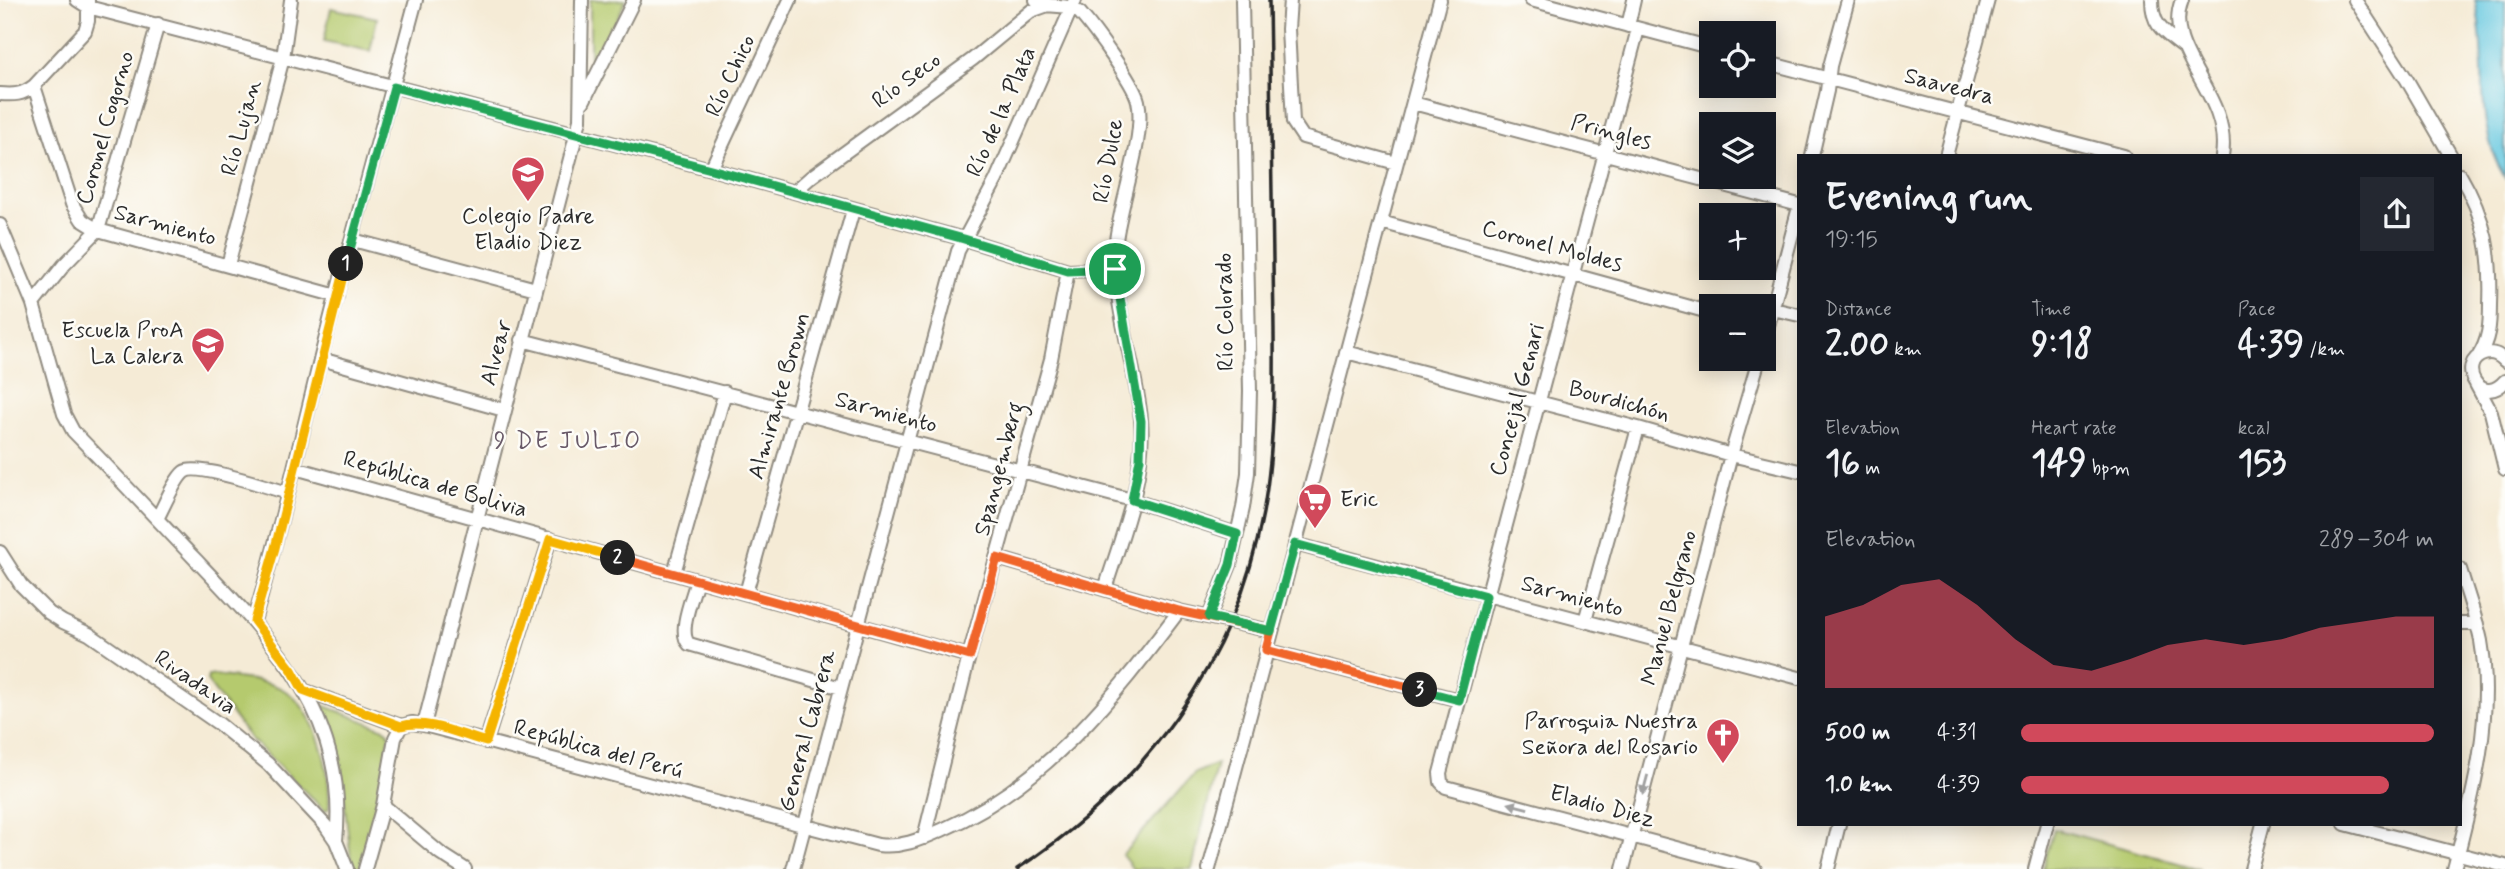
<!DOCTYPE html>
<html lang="en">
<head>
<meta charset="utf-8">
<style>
	body { margin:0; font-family:Mynerve,sans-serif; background:#242831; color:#f1f3f6; height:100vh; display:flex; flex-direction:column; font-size:26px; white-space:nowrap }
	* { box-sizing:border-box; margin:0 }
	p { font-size:23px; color:#9ea1a6 }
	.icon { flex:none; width:38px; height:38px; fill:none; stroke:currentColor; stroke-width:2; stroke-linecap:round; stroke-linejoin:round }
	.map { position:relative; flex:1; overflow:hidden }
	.drawer { position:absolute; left:1797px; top:154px; width:665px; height:672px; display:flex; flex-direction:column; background:#171b24; border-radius:0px; box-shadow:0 4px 18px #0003 }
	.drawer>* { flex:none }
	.controls { position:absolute; left:1699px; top:21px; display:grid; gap:14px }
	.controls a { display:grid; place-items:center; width:77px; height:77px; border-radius:0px; background:#171b24; box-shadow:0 4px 18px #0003; font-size:35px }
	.pin { position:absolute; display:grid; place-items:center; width:60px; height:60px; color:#fff; margin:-30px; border:4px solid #fff; border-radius:50%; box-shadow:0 2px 7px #0007 }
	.km { position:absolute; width:35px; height:35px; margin:-18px; border-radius:50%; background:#222; color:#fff; font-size:19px; line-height:35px; text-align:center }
	.round { display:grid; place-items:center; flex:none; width:74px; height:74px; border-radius:0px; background:#242831 }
	.summary { display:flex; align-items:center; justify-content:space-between; height:119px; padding:0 28px }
	h1 { font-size:38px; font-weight:700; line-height:52px }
	.metrics { display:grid; grid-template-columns:repeat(3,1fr); gap:10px; height:119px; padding:7px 28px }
	.metrics div { display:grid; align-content:center }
	.metrics b { font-size:35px; font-weight:700 }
	.metrics small { font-size:19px; font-weight:400 }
	.metrics p { font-size:19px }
	.chart { height:196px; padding:14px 28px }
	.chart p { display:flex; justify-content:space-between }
	.chart svg { width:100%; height:126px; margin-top:7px; fill:#d1495b; opacity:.7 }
	ul { padding:0 28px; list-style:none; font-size:23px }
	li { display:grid; grid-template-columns:112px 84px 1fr; align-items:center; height:52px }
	li i { height:18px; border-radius:9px; background:#d1495b }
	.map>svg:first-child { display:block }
</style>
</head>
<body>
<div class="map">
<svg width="2505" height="869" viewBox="0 0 2505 869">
	<rect width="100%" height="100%" fill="#fdfcf7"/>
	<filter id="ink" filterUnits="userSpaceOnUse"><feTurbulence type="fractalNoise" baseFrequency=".0143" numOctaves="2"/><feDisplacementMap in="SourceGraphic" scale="14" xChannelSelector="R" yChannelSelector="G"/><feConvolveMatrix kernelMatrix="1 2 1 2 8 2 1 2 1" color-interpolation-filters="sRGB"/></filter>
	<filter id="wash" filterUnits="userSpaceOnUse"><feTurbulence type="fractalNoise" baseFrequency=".00686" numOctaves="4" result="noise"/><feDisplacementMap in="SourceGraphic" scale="28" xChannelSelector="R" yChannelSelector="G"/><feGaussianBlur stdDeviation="1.57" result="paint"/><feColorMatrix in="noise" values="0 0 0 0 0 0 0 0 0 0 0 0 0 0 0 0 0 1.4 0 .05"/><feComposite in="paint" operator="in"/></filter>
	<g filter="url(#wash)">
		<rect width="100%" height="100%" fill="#f5ebd6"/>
		<path fill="#b5ca6e" stroke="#707a4c" stroke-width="2" d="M590 0H626L590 77Z
			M331 8 377 18 370 51 324 41Z
			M214 675C233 678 268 680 284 690 318 711 331 771 329 808L325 811 251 739 207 681 208 676Z
			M318 706H325L387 730 390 735 377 807 361 865 357 869 353 866 351 860 340 762Z
			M1217 764 1192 869H1133L1122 855 1195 773Z
			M2054 829 2200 869H2043Z"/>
		<path fill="#61c6df" stroke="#467885" stroke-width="2" d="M2475 0H2505V178C2472 124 2489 59 2475 0Z"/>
	</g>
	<g filter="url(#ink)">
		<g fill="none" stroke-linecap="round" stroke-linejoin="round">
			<g stroke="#908b80" stroke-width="16">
				<path id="minor" d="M77 0 88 7 711 169 964 239 1068 271 1115 269
					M1036 0C1053 11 1065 1 1080 13 1093 28 1134 83 1138 101 1146 135 1120 203 1116 241 1111 301 1135 360 1141 419 1146 477 1122 535 1105 589
					M1290 0 1288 29 1293 122 1303 137 1396 163
					M1531 0 1712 48
					M2152 0C2152 26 2164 32 2183 47
					M2182 0C2161 52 2232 94 2222 156
					M2355 0 2407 80 2451 156
					M1628 26 1634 0
					M1638 29 1440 773 1441 782 1446 787 1755 869
					M1764 62 2124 156
					M34 86 72 204 82 220 98 230 337 296
					M0 94C14 95 22 95 34 86L85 31 88 21V0
					M583 102 634 0
					M1413 103 1799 205
					M1812 156 1827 91 1830 66 1848 0
					M1946 156 1988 0
					M711 169 790 0
					M2460 175C2486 219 2492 254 2490 305 2490 325 2489 340 2478 357
					M794 192 811 177 973 59 1031 11 1045 6
					M1381 222 1712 313
					M0 225 33 304 64 414 73 431C114 473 154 516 194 558 274 642 349 716 336 841
					M353 240 536 289
					M228 265 283 58 291 0
					M33 304 64 265 98 230 158 24
					M1773 309 1799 315
					M522 340 1132 500 1237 534
					M1764 341 1799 207
					M1346 352 1638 428 1731 455 1799 471
					M321 359 504 410
					M2505 361C2499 355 2493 351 2484 354 2455 363 2481 409 2505 381
					M2476 384 2491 412 2505 469
					M295 468 969 656
					M157 519C163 508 175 479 184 472 196 463 271 488 288 493
					M1295 544 1799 678
					M0 552 21 585 49 613 63 622 89 634 219 724 268 764 325 825 336 841 347 869
					M997 558 1179 611 1271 631
					M674 573 725 392
					M697 580C693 596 677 632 689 644L841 688
					M746 593 853 210
					M1209 617 1230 565 1243 508 1248 473 1250 391 1242 0
					M254 621C285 514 308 405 336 297 363 198 390 99 416 0
					M1585 621 1638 428
					M2460 624H2477
					M1266 650 1459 700
					M303 690 401 726 412 723 424 725 878 845C903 848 921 839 944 829 1045 785 1114 697 1179 611
					M424 725 580 120 582 0
					M486 742 550 539
					M383 805 440 853 465 869
					M2345 824 2505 866
					M924 838 969 656 1051 359 1068 271
					M365 869 383 805 395 738 401 726
					M793 869 958 251 996 180 1075 0
					M1209 869 1440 0
					M1623 869 1731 455 1759 359
					M1828 869 1839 824
					M2035 869 2047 824
					M2251 869 2263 824
					M2454 869C2473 796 2494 717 2481 641 2476 617 2467 593 2460 569"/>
			</g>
			<use href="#minor" stroke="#fff" stroke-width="12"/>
			<path stroke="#2b2b2b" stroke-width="3.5" d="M1017 869C1142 788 1236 662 1263 513 1278 430 1274 344 1273 260 1272 173 1270 87 1269 0"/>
		</g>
		<defs><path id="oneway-solid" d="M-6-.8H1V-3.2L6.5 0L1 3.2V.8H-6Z" transform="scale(1.75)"/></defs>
		<g fill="#a0a0a0">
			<use href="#oneway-solid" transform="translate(1645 785) rotate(105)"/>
			<use href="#oneway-solid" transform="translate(1518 806) rotate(-165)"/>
		</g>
	</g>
	<g fill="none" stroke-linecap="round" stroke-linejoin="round" filter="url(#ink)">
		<g stroke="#fff" stroke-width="14">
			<path id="split-1" d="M346 264 394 87 711 169 964 239 1068 271 1115 269"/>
		</g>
		<g stroke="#fff" stroke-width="14">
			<path id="split-2" d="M346 264 275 548 254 621 292 670 303 690 401 726C427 718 461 735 486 742L550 539 618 558"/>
		</g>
		<g stroke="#fff" stroke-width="14">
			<path id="split-3" d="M618 558 970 656 997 558 1179 611 1271 631 1266 650 1420 690"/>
		</g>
		<g stroke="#fff" stroke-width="14">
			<path id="split-4" d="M1115 269 1141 421 1140 459 1132 500 1237 534 1230 565 1209 617 1271 631 1295 544 1486 596 1459 700 1420 690"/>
		</g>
		<use href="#split-1" stroke="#22a559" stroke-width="9"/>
		<use href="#split-2" stroke="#f5b400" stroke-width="9"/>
		<use href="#split-3" stroke="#f0652b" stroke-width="9"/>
		<use href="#split-4" stroke="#22a559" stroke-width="9"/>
	</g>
	<defs>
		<g id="school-pin" transform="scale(1.75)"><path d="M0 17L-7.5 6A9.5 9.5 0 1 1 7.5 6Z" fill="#d1495b" stroke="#fdfcf7"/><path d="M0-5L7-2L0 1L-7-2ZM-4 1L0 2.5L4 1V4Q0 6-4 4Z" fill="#fff"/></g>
		<g id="supermarket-pin" transform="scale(1.75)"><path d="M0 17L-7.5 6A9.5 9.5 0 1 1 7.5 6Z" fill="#d1495b" stroke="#fdfcf7"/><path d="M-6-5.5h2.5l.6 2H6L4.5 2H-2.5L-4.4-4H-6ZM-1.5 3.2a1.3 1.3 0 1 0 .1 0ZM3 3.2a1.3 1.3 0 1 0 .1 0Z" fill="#fff"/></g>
		<g id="church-pin" transform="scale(1.75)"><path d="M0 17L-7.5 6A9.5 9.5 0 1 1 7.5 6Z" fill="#d1495b" stroke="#fdfcf7"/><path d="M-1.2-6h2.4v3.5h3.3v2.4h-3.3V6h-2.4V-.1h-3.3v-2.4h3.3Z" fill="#fff"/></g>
	</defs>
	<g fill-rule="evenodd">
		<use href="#school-pin" x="528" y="173"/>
		<use href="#school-pin" x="208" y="344"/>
		<use href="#supermarket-pin" x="1315" y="500"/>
		<use href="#church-pin" x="1723" y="735"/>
	</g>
	<g text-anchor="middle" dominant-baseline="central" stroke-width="5" stroke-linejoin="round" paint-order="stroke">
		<g font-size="23" fill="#2b2b2b" stroke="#fdfcf7">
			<text transform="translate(731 76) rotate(-65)">Río Chico</text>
			<text transform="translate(907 81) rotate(-36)">Río Seco</text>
			<text transform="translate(1949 87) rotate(14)">Saavedra</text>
			<text transform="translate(1002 112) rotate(-66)">Río de la Plata</text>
			<text transform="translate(106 128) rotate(-74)">Coronel Cogorno</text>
			<text transform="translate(242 128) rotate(-75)">Río Lujan</text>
			<text transform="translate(1611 133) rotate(15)">Pringles</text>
			<text transform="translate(1109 161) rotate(-80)">Río Dulce</text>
			<text transform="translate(165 226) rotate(15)">Sarmiento</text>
			<text transform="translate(1552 247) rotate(15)">Coronel Moldes</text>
			<text transform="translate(1226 312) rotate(-91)">Río Colorado</text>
			<text transform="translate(497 353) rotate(-75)">Alvear</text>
			<text transform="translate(780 396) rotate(-74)">Almirante Brown</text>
			<text transform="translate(1518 400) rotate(-75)">Concejal Genari</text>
			<text transform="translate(1619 402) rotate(15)">Bourdichón</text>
			<text transform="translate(886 413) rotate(15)">Sarmiento</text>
			<text transform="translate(1000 469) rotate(-75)">Spangemberg</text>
			<text transform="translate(435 485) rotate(16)">República de Bolivia</text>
			<text transform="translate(1572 597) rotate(15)">Sarmiento</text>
			<text transform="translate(1670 608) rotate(-75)">Manuel Belgrano</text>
			<text transform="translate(195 683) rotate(35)">Rivadavia</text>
			<text transform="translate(808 731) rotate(-75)">General Cabrera</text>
			<text transform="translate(598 750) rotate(15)">República del Perú</text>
			<text transform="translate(1602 807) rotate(15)">Eladio Diez</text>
		</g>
		<g font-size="23" fill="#2b2b2b" stroke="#fdfcf7" text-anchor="end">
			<text x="528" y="217" text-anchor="middle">Colegio Padre<tspan x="528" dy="26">Eladio Diez</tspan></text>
			<text x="184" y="331">Escuela ProA<tspan x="184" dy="26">La Calera</tspan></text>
			<text x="1340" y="500" text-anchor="start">Eric</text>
			<text x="1698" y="722">Parroquia Nuestra<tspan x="1698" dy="26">Señora del Rosario</tspan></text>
		</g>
		<g font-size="24" letter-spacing="2" fill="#695a69" stroke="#fdfcf7">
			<text x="568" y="441">9 DE JULIO</text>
		</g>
	</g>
</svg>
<div class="controls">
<a><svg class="icon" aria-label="locate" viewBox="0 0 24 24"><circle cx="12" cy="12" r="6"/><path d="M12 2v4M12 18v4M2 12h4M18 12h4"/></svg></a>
<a><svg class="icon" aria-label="layers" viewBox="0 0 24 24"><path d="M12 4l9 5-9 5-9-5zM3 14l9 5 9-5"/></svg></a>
<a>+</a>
<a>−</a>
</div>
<div class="pin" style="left:1115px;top:269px;background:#1e9e55"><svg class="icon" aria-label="arrive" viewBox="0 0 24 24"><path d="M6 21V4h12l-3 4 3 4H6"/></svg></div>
<b class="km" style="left:346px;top:264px">1</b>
<b class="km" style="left:618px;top:558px">2</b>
<b class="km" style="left:1420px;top:690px">3</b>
<section class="drawer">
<div class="summary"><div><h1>Evening run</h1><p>19:15</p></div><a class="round"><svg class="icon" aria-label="share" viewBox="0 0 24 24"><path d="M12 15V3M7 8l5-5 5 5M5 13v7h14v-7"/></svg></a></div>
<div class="metrics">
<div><p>Distance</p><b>2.00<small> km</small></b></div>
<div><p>Time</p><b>9:18</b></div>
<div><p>Pace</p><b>4:39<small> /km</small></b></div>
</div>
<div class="metrics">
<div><p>Elevation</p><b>16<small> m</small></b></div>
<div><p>Heart rate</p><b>149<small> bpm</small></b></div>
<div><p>kcal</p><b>153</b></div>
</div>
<div class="chart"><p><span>Elevation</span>289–304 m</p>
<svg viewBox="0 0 160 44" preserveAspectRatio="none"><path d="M0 44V19L10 15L20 8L30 6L40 15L50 27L60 36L70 38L80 34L90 29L100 27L110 29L120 27L130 23L140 21L150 19L160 19V44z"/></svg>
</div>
<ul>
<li><b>500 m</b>4:31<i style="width:100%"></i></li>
<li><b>1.0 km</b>4:39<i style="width:89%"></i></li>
</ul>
</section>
</div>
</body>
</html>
